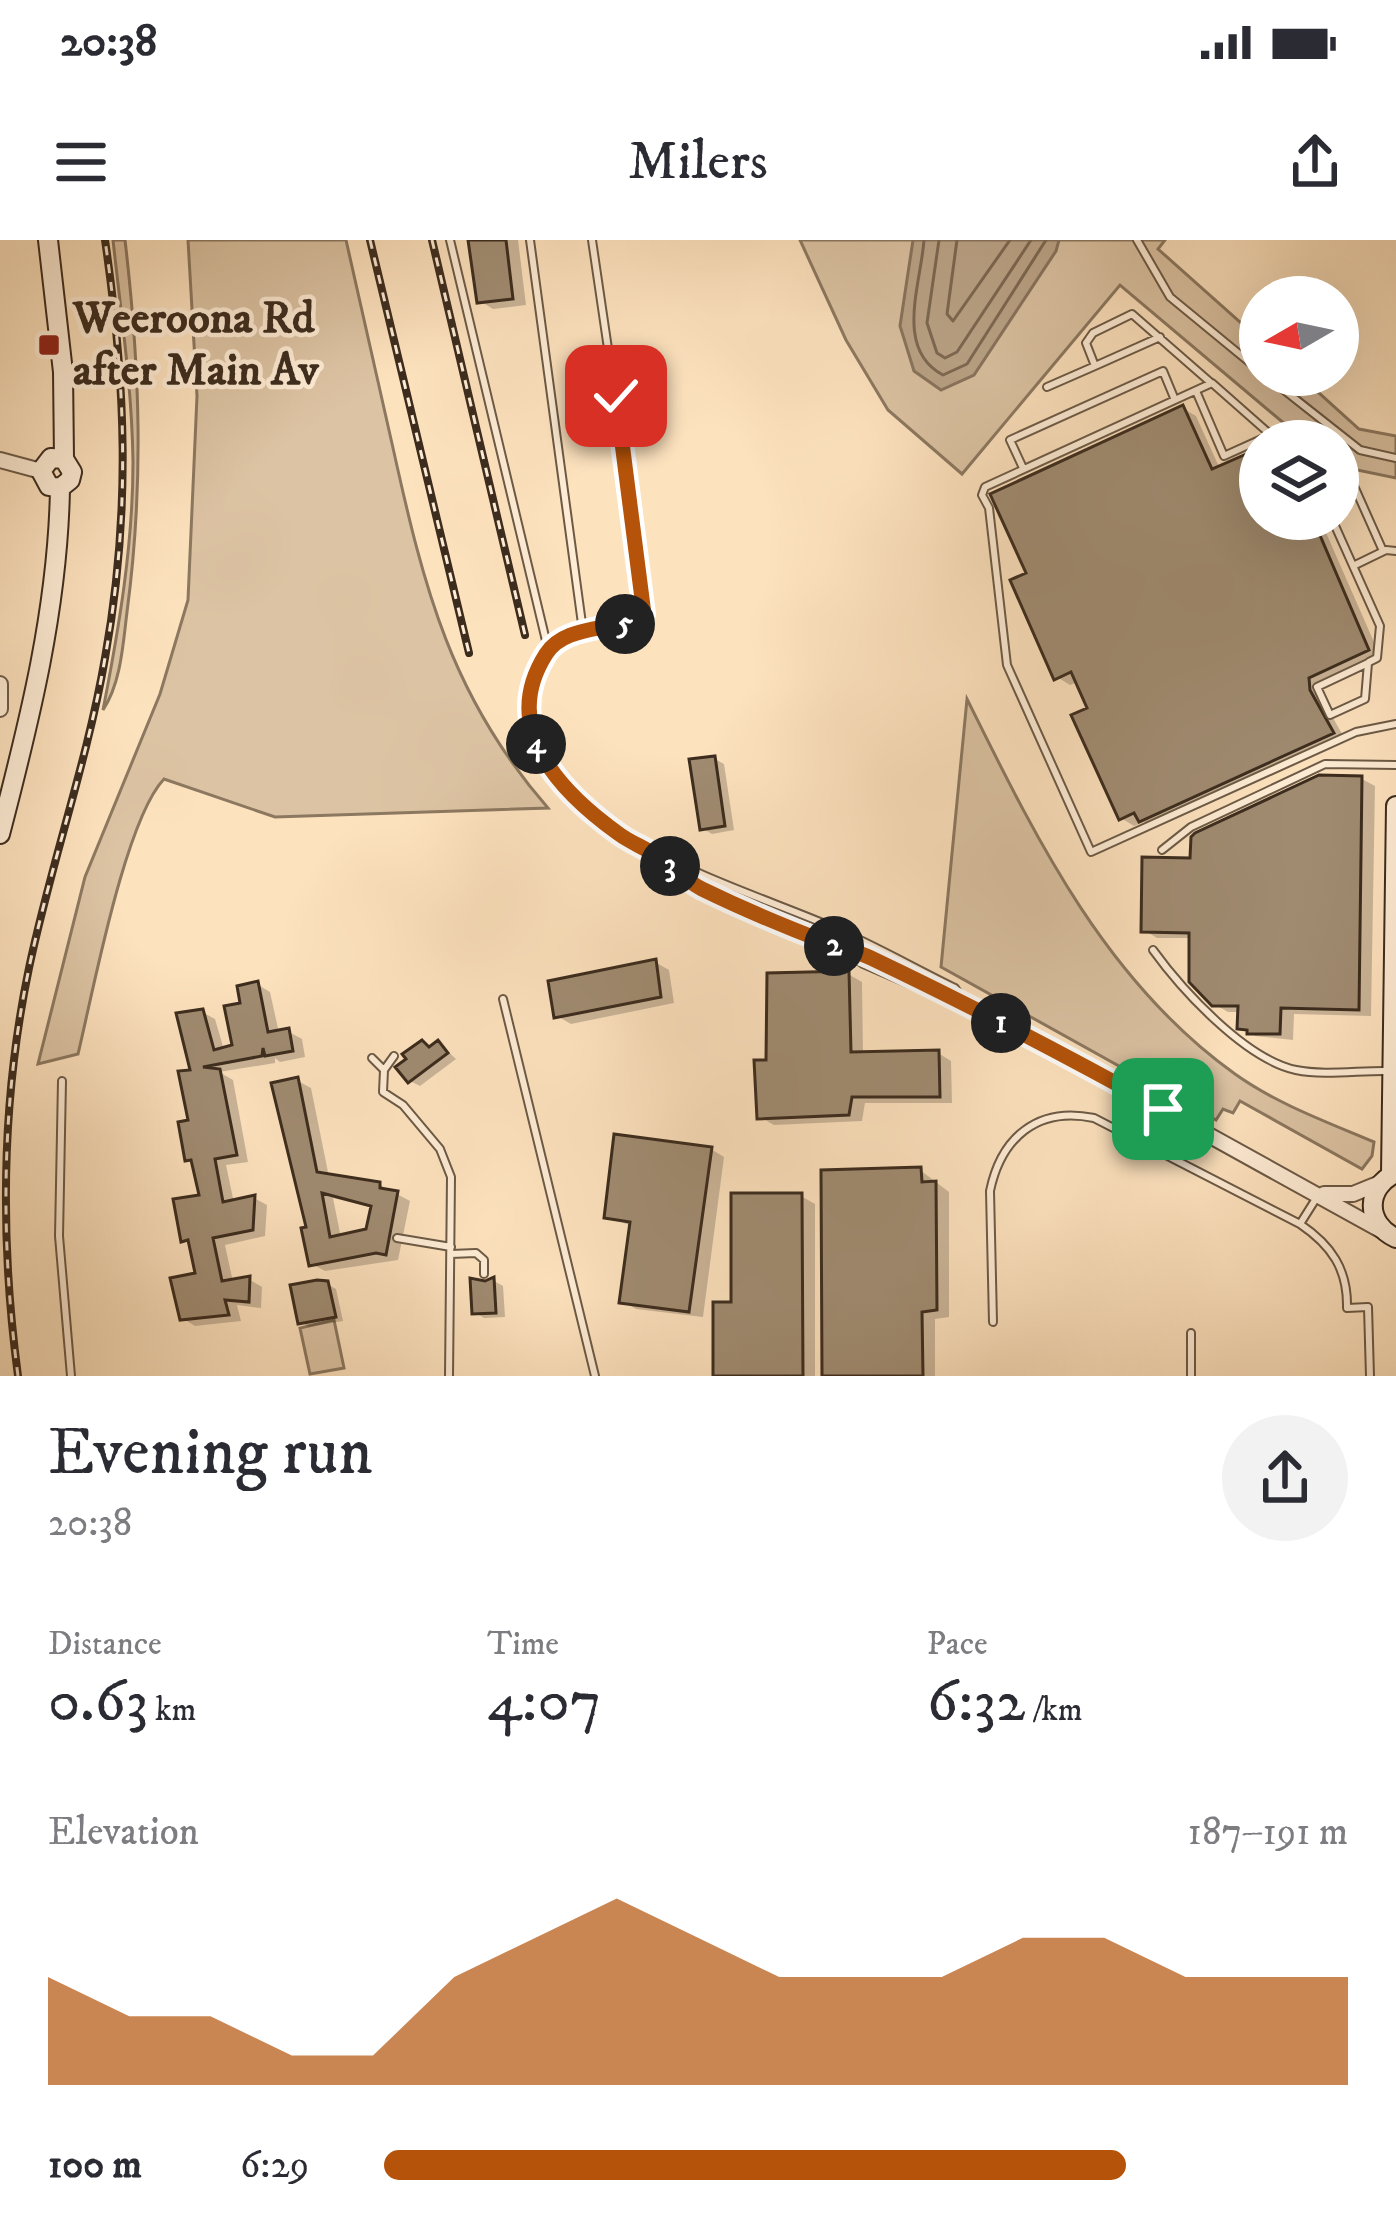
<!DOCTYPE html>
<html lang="en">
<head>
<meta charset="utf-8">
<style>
	body { margin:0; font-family:"IM FELL DW Pica",serif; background:#f2f2f3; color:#2b2b33; height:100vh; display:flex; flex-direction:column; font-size:45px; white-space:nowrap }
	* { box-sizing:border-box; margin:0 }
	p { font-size:39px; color:#7c7c81 }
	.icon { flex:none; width:66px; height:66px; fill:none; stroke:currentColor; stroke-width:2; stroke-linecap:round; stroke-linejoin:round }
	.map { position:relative; height:1136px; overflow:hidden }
	.details { display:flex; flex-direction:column; background:#fff; flex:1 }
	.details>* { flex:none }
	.needle { width:78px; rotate:261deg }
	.buttons { position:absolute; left:1239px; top:36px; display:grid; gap:24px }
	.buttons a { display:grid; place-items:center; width:120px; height:120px; border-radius:50%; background:#fff; box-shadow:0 12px 48px #0002; font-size:60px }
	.pin { position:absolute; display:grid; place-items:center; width:102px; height:102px; color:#fff; margin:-51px; border-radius:24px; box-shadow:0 6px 18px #0006 }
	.km { position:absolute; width:60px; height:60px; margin:-30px; border-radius:50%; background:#222; color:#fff; font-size:33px; line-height:60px; text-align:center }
	.round { display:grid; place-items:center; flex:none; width:126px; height:126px; border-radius:63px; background:#f2f2f3 }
	.head { display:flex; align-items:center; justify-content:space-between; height:204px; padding:0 48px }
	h1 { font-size:66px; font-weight:600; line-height:90px }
	.stats { display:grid; grid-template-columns:repeat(3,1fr); gap:18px; height:204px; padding:12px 48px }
	.stats div { display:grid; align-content:center }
	.stats b { font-size:60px; font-weight:600 }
	.stats small { font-size:33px; font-weight:400 }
	.stats p { font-size:33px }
	.chart { height:336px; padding:24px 48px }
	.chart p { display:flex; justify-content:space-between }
	.chart svg { width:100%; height:216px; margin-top:12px; fill:#b45309; opacity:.7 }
	ul { padding:0 48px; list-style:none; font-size:39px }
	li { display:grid; grid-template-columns:192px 144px 1fr; align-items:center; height:90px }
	li i { height:30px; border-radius:15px; background:#b45309 }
	.status { display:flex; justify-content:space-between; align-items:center; height:84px; padding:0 60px; background:#fff; direction:ltr }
	.status svg { height:33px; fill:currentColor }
	header { display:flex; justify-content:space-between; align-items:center; height:156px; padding:0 48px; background:#fff; font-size:54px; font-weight:600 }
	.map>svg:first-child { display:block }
</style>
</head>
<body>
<div class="status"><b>20:38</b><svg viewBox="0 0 49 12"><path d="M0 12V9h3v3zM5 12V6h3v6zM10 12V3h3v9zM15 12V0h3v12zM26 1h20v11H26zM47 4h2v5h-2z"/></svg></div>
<header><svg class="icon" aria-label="menu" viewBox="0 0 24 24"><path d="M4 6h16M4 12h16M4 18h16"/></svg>Milers<svg class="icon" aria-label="share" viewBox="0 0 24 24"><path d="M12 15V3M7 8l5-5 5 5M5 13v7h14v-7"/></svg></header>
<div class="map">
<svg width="1396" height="1136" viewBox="0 0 1396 1136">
	<rect width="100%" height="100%" fill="#fde2be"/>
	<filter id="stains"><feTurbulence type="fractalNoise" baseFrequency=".00167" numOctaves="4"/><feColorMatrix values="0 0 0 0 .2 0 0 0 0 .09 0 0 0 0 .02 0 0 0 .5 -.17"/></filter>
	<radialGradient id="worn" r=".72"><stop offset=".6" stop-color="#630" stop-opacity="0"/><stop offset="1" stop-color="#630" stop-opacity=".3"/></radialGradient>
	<path fill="#dcc3a3" stroke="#8c7860" stroke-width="3" d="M113 0H125C140 128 144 244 127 372 123 404 121 443 103 470 119 388 133 305 133 222 132 147 121 74 113 0Z
		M188 0H346C362 69 377 139 393 208 424 348 451 457 548 568L275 577 164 539C125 580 93 752 78 814L38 824 85 637 160 454 188 360 197 156Z
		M800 0H1165L1158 9 1260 100V135H1299L1359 189 1396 196V238L1338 226V201H1305L1120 45 962 234 888 170 846 100Z
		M967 459C1036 598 1105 741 1235 834 1277 864 1327 882 1374 902L1372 916 1362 929 1240 861 1233 873 1223 869 1216 880 941 727Z
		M334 1080 344 1128 310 1134 300 1088Z"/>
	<path fill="#bba488" stroke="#88745e" stroke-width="3" d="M913 0H1059L1056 11 974 135 941 150 914 131 900 86Z"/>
	<path fill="#0003" fill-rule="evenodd" d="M471 0H518L526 65 493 69 480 61Z
		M1182 168 1196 176 1220 229 1260 211V279H1320L1381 418 1321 445 1323 460 1346 501 1155 588 1144 582 1134 586 1121 578 1091 469 1078 442 1070 445 1057 437 1030 334Z
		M715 519 724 524 734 590 712 594 702 588Z
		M1362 539 1375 546 1371 776 1294 774 1293 800 1255 796 1242 788 1241 772H1228L1214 764 1192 698H1157L1144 690 1193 621Z
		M655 722 669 730 674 763 571 784 557 776Z
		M848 734 862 742 863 815 938 813 951 821 952 863H865L862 881 774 885 760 877 769 822Z
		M257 744 270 752 279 793 289 792 302 799 305 817 280 822 275 818V823L219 832 233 840 248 922 226 925 234 963 254 958 267 965 265 996 225 1005 233 1042 250 1040 262 1047 261 1068 237 1065 241 1081 195 1086 182 1078 199 1035 192 1005 184 1000 202 958 195 923 188 919 202 772 215 779 224 810 235 808 244 765Z
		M439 803 456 819 420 846 410 841Z
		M298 841 311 848 329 937 378 944 410 961 398 1020 325 1031 312 1024ZM333 958 373 968 369 991 341 998Z
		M711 909 724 917 703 1077 636 1069 622 1061 632 986 607 977Z
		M920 930 949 952V1077L935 1079V1136H825Z
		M801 956 815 964V1136H716L734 1064Z
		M494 1041 503 1046 505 1077 484 1078 475 1072Z
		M327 1044 336 1049 343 1081 309 1087 301 1082Z"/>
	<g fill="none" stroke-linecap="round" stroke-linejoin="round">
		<path stroke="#7c6853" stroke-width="3" d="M924 0C921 44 894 109 943 135L967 124 1046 0
			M939 0 927 83 937 113 945 118 957 112 1031 0
			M957 0 947 74 953 81 1010 0"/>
	</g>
	<path fill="#a08b71" stroke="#3c2c1e" stroke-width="3" fill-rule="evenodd" d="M468 0H506L513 59 477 63Z
		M1183 165 1212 229 1260 208V279H1313L1369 410 1309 438 1310 450 1334 493 1139 582 1134 573 1119 580 1071 475 1087 468 1071 432 1054 440 1010 340 1026 333 990 254Z
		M715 516 725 586 700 590 689 519Z
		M1319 535 1362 536 1359 770 1281 768 1280 794H1247V790L1237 789 1238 766H1212L1189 742V693L1141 692 1142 617 1190 618 1191 597 1195 593Z
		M656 719 661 757 554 778 548 741Z
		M849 731 851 812 939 810 940 857H852L849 875 757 879 754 820H766L767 733Z
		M258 741 268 792 289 788 293 811 265 816 263 808 262 816 203 827 220 829 237 915 215 919 223 962 255 955 253 990 213 998 222 1041 250 1036 249 1062 225 1060 229 1075 180 1080 170 1038 195 1033 188 1000 181 1002 173 959 199 955 191 920 185 921 178 882 188 880 178 831 190 830 176 773 203 769 214 810 232 805 224 766 240 763 237 746Z
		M422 800 429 807 438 800 448 813 408 843 395 827 406 819 402 814Z
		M298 837 317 932 380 942V948L398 951 386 1015 376 1013 309 1026 301 988 306 987 271 843ZM322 953 371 966 366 989 330 997Z
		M614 894 712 907 689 1072 619 1063 630 982 604 978Z
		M921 927 922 942 936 941 937 1070 922 1072 923 1136H822L821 930Z
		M731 953H802L803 1136H713V1062H731Z
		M494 1037 496 1073 472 1074 470 1038 485 1041Z
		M317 1040 328 1041 336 1077 298 1084 290 1045Z"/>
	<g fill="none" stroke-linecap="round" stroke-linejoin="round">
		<g stroke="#6c5a46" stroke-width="10">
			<path id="lane" d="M450 0 548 409C535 437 520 464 531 495 569 600 740 647 832 687 874 705 914 728 955 748L966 764
				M530 0 583 391 548 409
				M1137 0 1170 57 1260 131
				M1160 97 1095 126 1086 103 1093 93 1132 74 1210 142
				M1265 135 1360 210 1396 218
				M1047 147 1095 126
				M1196 151 1224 216 1279 191 1291 201
				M1271 195 1212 143 985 247 982 255 989 268 1007 425 1091 612 1356 492 1396 484
				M1023 228 1010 200 1163 131 1175 160
				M1338 239 1350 237 1383 311
				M1332 279 1380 386 1377 418 1369 422
				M1353 326 1386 310 1396 311
				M583 391 632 383 644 374 645 360 592 0
				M1368 423 1365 459 1330 475 1317 447Z
				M1162 610 1191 587 1325 524 1396 525
				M664 621C724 667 796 688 865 715 899 728 932 749 965 765
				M1153 710C1182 750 1245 819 1296 830 1325 836 1361 830 1390 831
				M846 712 863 724 958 765
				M503 759 595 1136
				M372 818 384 830 383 852 403 865 440 909 451 937 449 1136
				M384 830 394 816
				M62 841 59 996 71 1136
				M1317 957 1300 984C1331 1005 1348 1029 1347 1068L1368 1067 1370 1136
				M397 998 451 1007
				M451 1014 476 1013 484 1020V1034
				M993 1082 990 951C1001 898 1037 866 1094 878L1300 984
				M1191 1136V1093"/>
		</g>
		<g stroke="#6c5a46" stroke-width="18">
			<path id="street" d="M0 220 41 231
				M0 444V469
				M968 767 1064 815 1382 991
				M1324 954H1353L1380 943"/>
		</g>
		<g stroke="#3c2c1e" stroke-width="22">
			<path id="secondary" d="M48 0 63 132 64 219 72 232 70 240 60 248
				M60 248 49 246 41 231 51 218 64 219
				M0 594C30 479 58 367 60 248
				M1396 933C1365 947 1365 984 1396 998
				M1391 934 1396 566"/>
		</g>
		<use href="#lane" stroke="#feecd5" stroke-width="6"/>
		<use href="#street" stroke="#feecd5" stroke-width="14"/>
		<use href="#secondary" stroke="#feecd5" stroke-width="18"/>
		<g stroke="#3c2c1e" stroke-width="8">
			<path id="rail" d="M370 0 469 413
				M432 0 525 395
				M18 1136C0 1000 1 862 29 728 51 623 87 523 105 418 131 273 126 144 105 0"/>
		</g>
		<use href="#rail" stroke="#feecd5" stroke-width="3" stroke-dasharray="9" stroke-linecap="butt"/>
	</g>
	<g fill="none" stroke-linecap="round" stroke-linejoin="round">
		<g stroke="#fff" stroke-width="24">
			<path id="route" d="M616 156 644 374C617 392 565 383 546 414 499 488 559 551 619 594 631 603 646 608 658 617 673 627 686 641 702 649 743 669 786 687 828 703 842 709 857 711 871 718 970 765 1067 816 1163 869"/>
		</g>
		<use href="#route" stroke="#b45309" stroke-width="15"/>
	</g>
	<rect fill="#8f2418" stroke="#feecd5" stroke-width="4.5" x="37" y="93" width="24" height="24" rx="6"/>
	<g text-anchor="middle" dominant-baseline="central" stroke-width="9" stroke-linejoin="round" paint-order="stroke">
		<g font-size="45" font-weight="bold" fill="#3c2c1e" stroke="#feecd5" text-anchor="start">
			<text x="73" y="79">Weeroona Rd<tspan x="73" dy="52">after Main Av</tspan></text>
		</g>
	</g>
	<rect width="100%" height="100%" filter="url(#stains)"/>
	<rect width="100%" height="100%" fill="url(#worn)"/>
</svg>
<div class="buttons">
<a><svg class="needle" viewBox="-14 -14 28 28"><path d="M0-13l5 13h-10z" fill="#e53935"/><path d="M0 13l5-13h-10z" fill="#7c7c81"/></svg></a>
<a><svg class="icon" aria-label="layers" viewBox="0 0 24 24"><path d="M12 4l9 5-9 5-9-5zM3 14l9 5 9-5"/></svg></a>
</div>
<div class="pin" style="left:1163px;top:869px;background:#1e9e55"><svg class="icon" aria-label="arrive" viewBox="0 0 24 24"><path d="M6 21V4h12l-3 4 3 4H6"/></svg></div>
<div class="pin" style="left:616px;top:156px;background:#d93025"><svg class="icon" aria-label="check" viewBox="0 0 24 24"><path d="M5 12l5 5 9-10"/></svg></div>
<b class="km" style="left:1001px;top:783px">1</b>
<b class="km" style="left:834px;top:706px">2</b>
<b class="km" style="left:670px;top:626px">3</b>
<b class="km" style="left:536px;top:504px">4</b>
<b class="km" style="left:625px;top:384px">5</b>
</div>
<section class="details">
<div class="head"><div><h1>Evening run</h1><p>20:38</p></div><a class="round"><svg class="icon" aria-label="share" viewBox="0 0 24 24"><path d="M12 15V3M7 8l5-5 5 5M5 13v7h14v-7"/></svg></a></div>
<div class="stats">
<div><p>Distance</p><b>0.63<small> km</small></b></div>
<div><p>Time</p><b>4:07</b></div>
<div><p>Pace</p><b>6:32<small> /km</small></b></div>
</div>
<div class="chart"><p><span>Elevation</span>187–191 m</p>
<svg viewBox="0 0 160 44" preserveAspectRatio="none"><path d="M0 44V22L10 30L20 30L30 38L40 38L50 22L60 14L70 6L80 14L90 22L100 22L110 22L120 14L130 14L140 22L150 22L160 22V44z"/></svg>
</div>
<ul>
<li><b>100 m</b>6:29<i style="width:77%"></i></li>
</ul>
</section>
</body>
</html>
